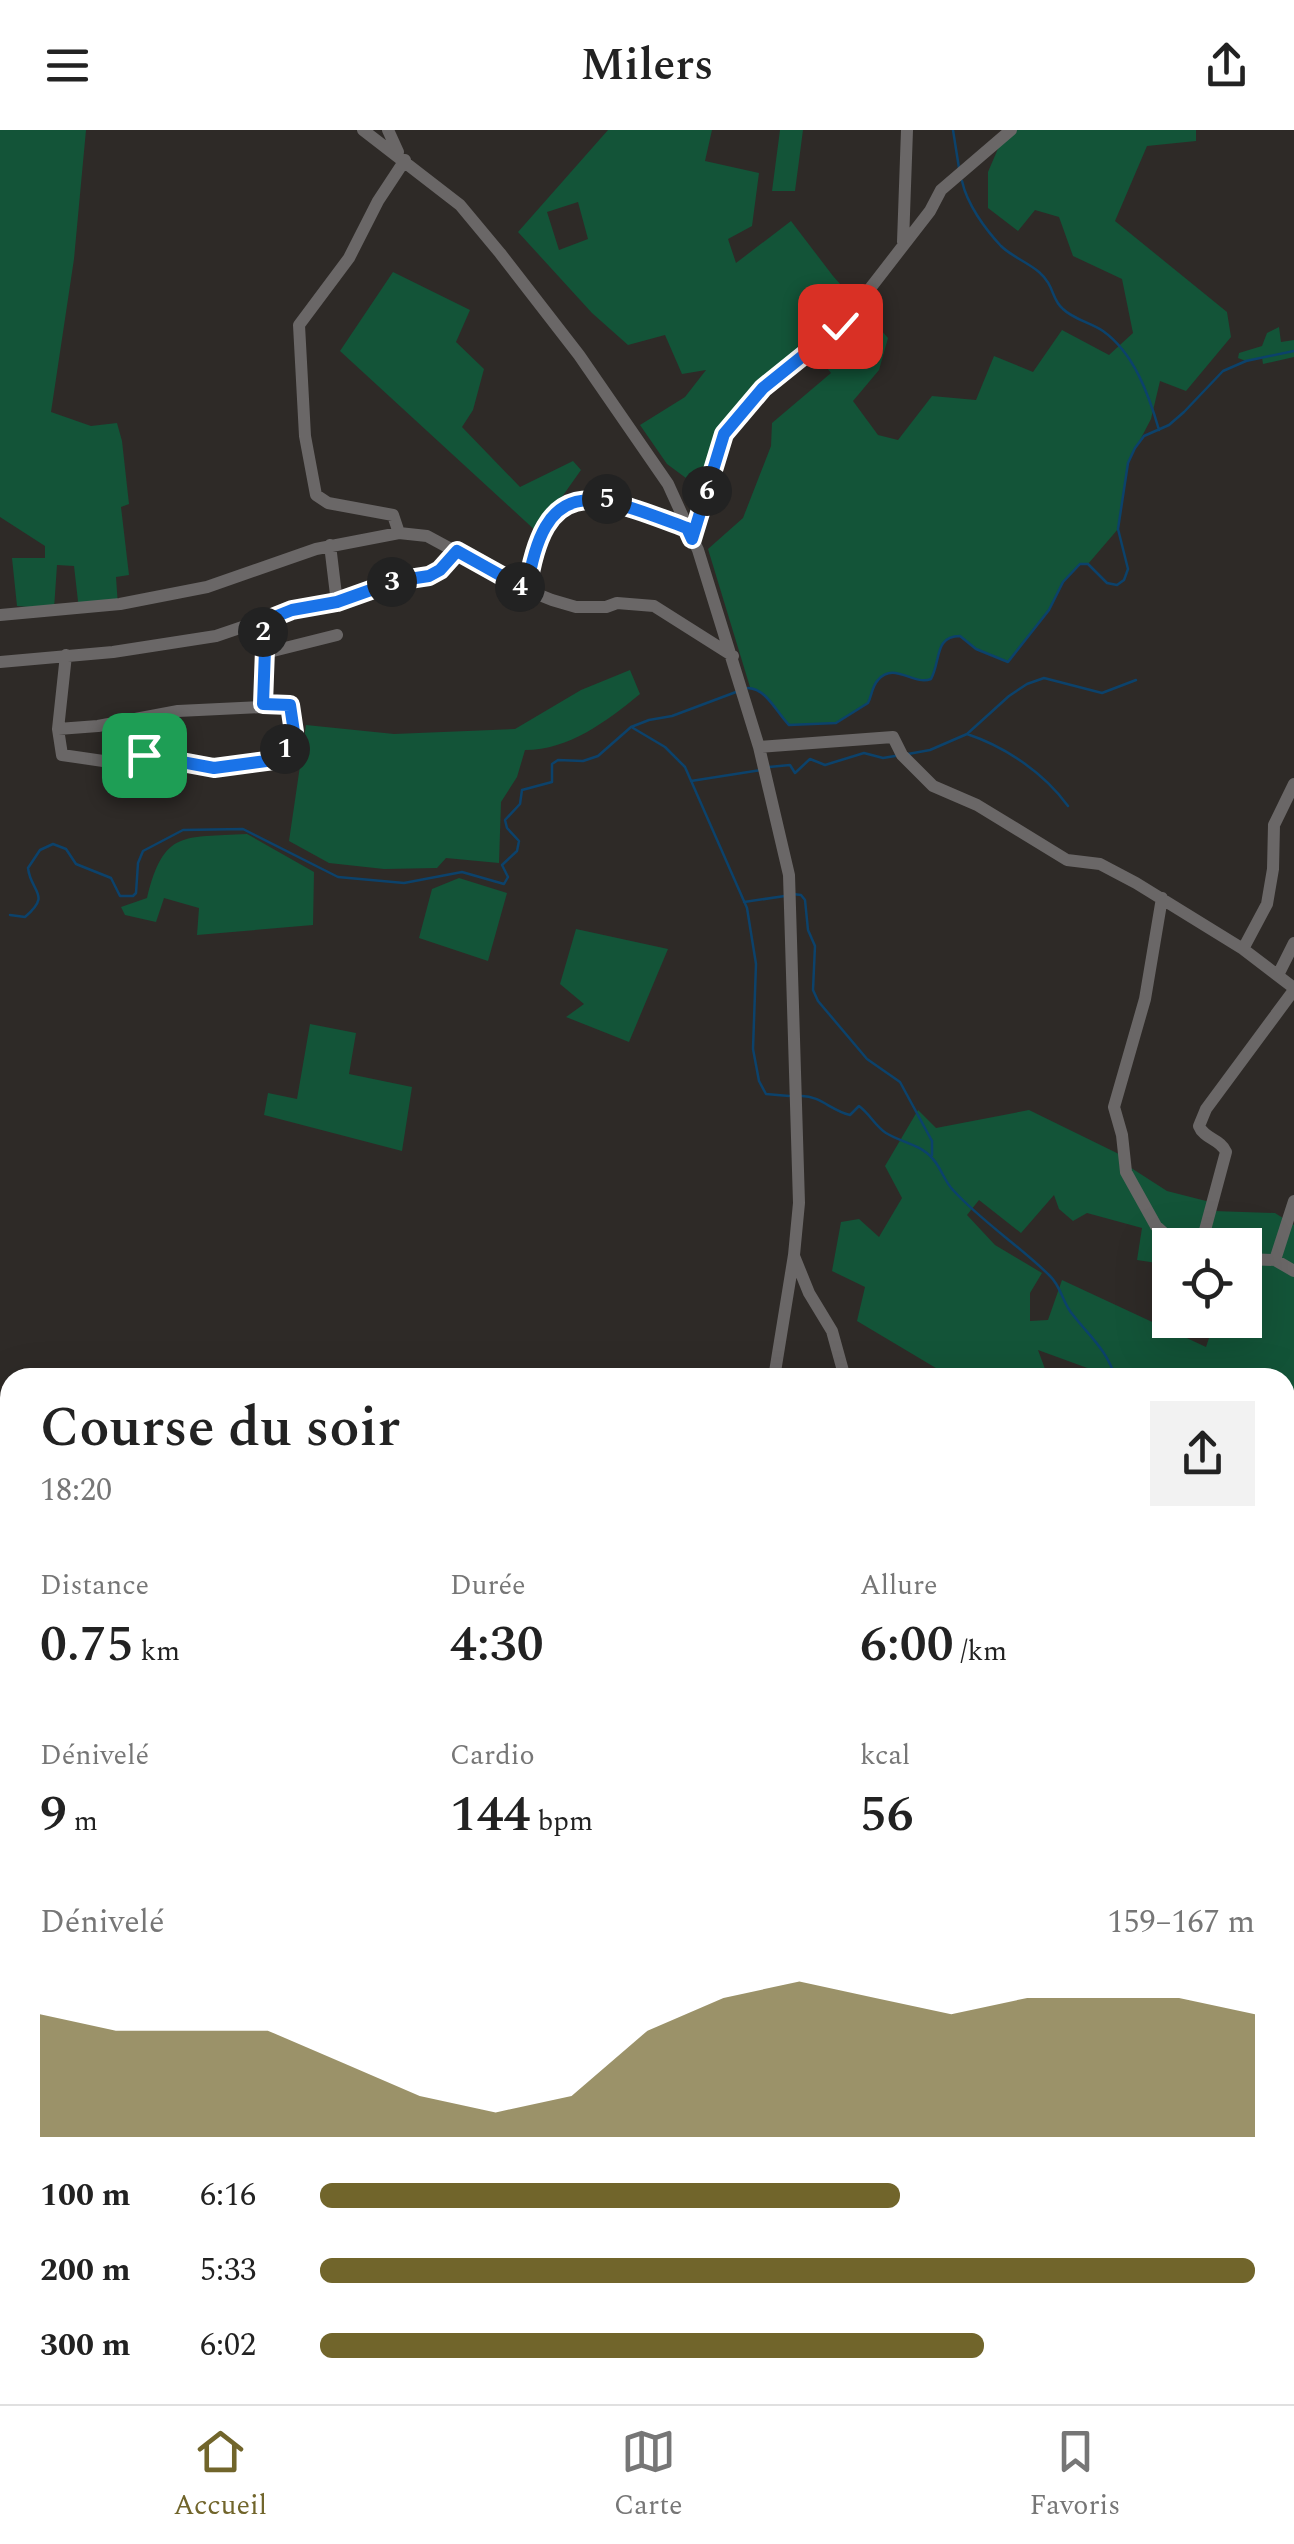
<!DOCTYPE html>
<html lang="fr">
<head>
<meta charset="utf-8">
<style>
	body { margin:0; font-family:Spectral,serif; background:#f2f2f2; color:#222; height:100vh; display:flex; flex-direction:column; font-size:38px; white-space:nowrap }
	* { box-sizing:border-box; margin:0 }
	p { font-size:32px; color:#767676 }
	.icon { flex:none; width:55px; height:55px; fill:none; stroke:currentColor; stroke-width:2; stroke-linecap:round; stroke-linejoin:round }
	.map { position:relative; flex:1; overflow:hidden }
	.details { position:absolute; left:0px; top:1238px; width:1295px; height:1038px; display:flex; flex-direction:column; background:#fff; border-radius:30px 30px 0 0; box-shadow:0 10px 40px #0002 }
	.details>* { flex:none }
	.fabs { position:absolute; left:1152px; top:1098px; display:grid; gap:20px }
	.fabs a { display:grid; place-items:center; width:110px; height:110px; border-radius:0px; background:#fff; box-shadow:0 10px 40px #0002; font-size:50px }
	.pin { position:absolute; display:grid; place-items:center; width:85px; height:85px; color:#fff; margin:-42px; border-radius:20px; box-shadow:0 5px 15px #0006 }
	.km { position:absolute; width:50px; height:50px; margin:-25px; border-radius:50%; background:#222; color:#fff; font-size:28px; line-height:50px; text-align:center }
	.round { display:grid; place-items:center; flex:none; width:105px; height:105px; border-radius:0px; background:#f2f2f2 }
	.summary { display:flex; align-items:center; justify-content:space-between; height:170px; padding:0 40px }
	h1 { font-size:55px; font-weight:600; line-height:75px }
	.stats { display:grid; grid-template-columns:repeat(3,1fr); gap:15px; height:170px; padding:10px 40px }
	.stats div { display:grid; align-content:center }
	.stats b { font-size:50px; font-weight:600 }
	.stats small { font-size:28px; font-weight:400 }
	.stats p { font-size:28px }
	.chart { height:280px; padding:20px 40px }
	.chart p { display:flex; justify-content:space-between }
	.chart svg { width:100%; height:180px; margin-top:10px; fill:#71652b; opacity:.7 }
	ul { padding:0 40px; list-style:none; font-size:32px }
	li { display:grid; grid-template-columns:160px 120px 1fr; align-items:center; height:75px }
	li i { height:25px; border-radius:12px; background:#71652b }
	header { display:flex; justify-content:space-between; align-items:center; height:130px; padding:0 40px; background:#fff; font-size:45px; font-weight:600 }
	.dock { display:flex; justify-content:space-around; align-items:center; height:140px; border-top:2px solid #e0e0e0; background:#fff; font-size:28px; color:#767676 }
	.dock a { display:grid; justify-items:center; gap:5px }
	.dock .active { color:#71652b }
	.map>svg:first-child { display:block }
</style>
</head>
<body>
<header><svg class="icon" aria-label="menu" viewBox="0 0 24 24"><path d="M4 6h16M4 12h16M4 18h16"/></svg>Milers<svg class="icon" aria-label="share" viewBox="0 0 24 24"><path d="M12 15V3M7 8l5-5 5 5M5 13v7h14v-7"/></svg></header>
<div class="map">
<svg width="1294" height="2274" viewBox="0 0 1294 2274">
	<rect width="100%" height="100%" fill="#2e2a27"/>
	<path fill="#135438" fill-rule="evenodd" d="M0 0H86L74 129 51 282 91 296 117 293 122 311 129 374 121 377 129 445 116 447 118 476 79 480 74 436 57 435 54 479 17 476 12 428H45V416L0 387Z
		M608 0H712L705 31 759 43 752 96 728 109 736 133 791 91 833 146 888 208 879 240 853 271 878 305 898 310 932 266 976 270 994 226 1033 242 1062 200 1109 225 1133 203 1122 149 1073 126 1059 87 1035 80 1018 101 988 78V42L1006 0H1196V11L1147 16 1115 91 1227 182 1231 207 1186 261 1160 251 1151 289 1128 333 1118 399 1088 434 1080 435 1063 452 1049 480 1008 532 976 519 960 506C934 506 941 531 931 549 913 556 893 531 878 550 872 556 872 565 868 573L836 593 789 595 764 564 750 557 708 419 743 388 771 316 772 293 831 243 811 218 763 262 749 285 694 354 667 334 640 295 685 267 706 240 682 244 665 205 628 215 592 183 518 102ZM578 72 588 109 559 120 547 82Z
		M780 0H803L795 61H772Z
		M393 142 470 180 456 212 484 239 473 280 462 297 520 357 573 331 581 340 537 402 340 221Z
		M1279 197 1281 212 1294 210V227L1263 234 1262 227 1246 231 1238 228 1239 223 1262 216 1267 203Z
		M630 540 640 564C607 591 569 620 525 620L517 647 501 672 499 733 446 728 437 738 384 739 329 733 289 711 306 595 394 604 515 599 581 560Z
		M247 704 314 742 313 795 197 805 199 778 164 768 156 792 125 785 121 777 147 768C164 699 183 708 247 704Z
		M459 748 507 763 488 831 419 808 432 759Z
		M576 799 668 819 629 912 566 887 584 874 560 854Z
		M310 894 356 903 349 944 412 957 402 1021 264 985 268 963 297 969Z
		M918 980 936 998 1029 980 1125 1027V1034L1167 1061 1210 1072 1214 1081 1275 1083 1294 1095V1305L1285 1304V1248L1112 1247 1038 1220 1048 1247H951L857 1191 865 1157 832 1141 841 1092 859 1089 879 1107 902 1068 885 1036ZM1054 1065 1059 1079 1073 1091 1087 1083 1142 1098 1137 1130 1170 1135V1115H1245V1190H1215L1206 1217 1062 1150 1048 1190 1030 1191V1163L1042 1143 995 1115 967 1085 979 1070 1021 1103Z"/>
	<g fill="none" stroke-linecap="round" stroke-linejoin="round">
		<path stroke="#0c426b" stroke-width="2.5" d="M953 0 959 38
			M962 51C967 74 985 99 1001 116 1011 126 1027 132 1039 142 1055 156 1051 169 1063 179 1073 189 1091 193 1103 201 1134 223 1149 265 1159 300
			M748 558C767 559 776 582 789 595L836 593 868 573C872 565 872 556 878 550 894 531 913 556 931 549 941 531 934 506 960 506L976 519 1008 532 1049 480 1063 452 1080 434H1088L1107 453 1117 455 1124 450 1128 439 1118 399 1128 333 1135 318 1144 306 1169 295 1184 282 1223 241 1246 231 1294 221
			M633 598 665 617 685 637 747 778 756 834 753 919 759 951 766 964 789 966
			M967 604 1009 566 1027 554 1044 548 1102 563 1136 550
			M908 624 930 620 967 604C1006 617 1044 643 1068 676
			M769 637 790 635 795 643 810 629 825 635 864 623 883 628 895 626
			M691 651 761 640
			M793 764 801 765 805 770 808 800 815 816 813 860 818 871 867 929 900 952 932 1011V1025
			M744 772 785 766
			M10 785 25 787C52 764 31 763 28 738L40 720 53 714 66 719 76 734 111 748 120 766H133L136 763 138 733 143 721 183 700 243 699 338 747 404 753 462 742 504 754 508 747 502 735 517 721 519 711 507 698 505 690 520 674 522 660 552 652V634L558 630 583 631 598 626 631 597 649 590 672 586 736 562
			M802 966C820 966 832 981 850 985L859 976C870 984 875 996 886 1003 900 1012 920 1014 932 1028 941 1037 944 1051 953 1060 981 1091 1021 1117 1050 1146 1061 1156 1063 1174 1073 1185 1092 1209 1105 1218 1116 1248
			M1285 1714 1294 1712"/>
		<path stroke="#6a6767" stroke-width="12" d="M363 0 460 75 500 123 579 225 668 354 698 420 759 617 789 745 799 1073 794 1125 774 1248
			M388 0 398 22
			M903 112 907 0
			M399 403 393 385 328 373 316 365 305 306 299 195 349 128 378 71 405 30
			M692 409 724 303 763 258 841 196 930 81 941 60 1011 0
			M330 415 337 473
			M527 460 536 411 561 377 607 369 687 398
			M0 485 120 474 207 457 316 419 399 403 427 406 527 460 552 470 576 477H606L617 473 654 476 733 526
			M265 523 337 505
			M66 525 58 599 62 625 110 632 158 626 214 637 275 630 292 612 294 602 290 575 263 574
			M0 532 113 522 216 506 292 480 337 473 396 451 429 446 440 440 457 421
			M58 599 98 596 178 581 262 577 265 519 262 491
			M759 617 893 607 902 625 933 656 977 675 1067 730 1100 734 1136 753 1243 819 1294 858
			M1162 768 1145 869 1114 977 1122 1005 1126 1042 1156 1096 1177 1115
			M1243 819 1267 774 1273 739 1274 695 1294 654
			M1278 845 1294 813
			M1201 1115 1226 1022C1221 1009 1204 1009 1199 996L1206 979 1294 860
			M794 1126 809 1163 832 1201 845 1248
			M1245 1129 1275 1130 1294 1141
			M1275 1130 1294 1071
			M0 1600 10 1599
			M0 1762 10 1750
			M0 1808 10 1807
			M0 1987 10 1976
			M0 2136 10 2126
			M1285 2145 1294 2149
			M1285 2191 1294 2183
			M1285 2218 1294 2239
			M970 2265 972 2274
			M1258 2265 1263 2274
			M1165 2274 1169 2265
			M1199 2274 1206 2265"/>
	</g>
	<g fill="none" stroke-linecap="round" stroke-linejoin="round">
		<g stroke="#fff" stroke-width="20">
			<path id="route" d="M144 625 214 638 274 630 292 612 294 602 290 575 263 574 265 519 262 492 292 480 337 472 396 451 429 446 440 440 457 421 527 460C545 338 598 365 687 398L692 409 724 304 763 258 840 196"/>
		</g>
		<use href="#route" stroke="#1a73e8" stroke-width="12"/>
	</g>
</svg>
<div class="fabs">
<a><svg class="icon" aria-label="locate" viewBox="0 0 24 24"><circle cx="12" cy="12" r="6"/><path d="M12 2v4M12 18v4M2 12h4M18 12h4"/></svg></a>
</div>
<div class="pin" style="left:144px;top:625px;background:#1e9e55"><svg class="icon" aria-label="arrive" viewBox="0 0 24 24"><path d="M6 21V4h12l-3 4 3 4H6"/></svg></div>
<div class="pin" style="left:840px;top:196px;background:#d93025"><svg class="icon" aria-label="check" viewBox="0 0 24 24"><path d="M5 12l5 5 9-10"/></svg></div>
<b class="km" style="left:285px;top:619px">1</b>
<b class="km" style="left:263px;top:502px">2</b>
<b class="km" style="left:392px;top:452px">3</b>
<b class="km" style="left:520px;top:457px">4</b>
<b class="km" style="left:607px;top:369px">5</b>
<b class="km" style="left:707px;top:361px">6</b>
<section class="details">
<div class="summary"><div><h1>Course du soir</h1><p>18:20</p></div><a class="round"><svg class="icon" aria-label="share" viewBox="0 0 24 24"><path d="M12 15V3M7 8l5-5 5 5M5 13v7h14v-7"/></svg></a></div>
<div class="stats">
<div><p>Distance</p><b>0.75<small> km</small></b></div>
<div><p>Durée</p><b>4:30</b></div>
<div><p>Allure</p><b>6:00<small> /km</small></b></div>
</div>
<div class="stats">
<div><p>Dénivelé</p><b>9<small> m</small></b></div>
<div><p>Cardio</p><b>144<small> bpm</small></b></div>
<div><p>kcal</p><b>56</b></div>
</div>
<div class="chart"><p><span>Dénivelé</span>159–167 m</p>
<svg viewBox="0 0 160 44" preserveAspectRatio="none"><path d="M0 44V14L10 18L20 18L30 18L40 26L50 34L60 38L70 34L80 18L90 10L100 6L110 10L120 14L130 10L140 10L150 10L160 14V44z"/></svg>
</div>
<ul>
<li><b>100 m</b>6:16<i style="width:62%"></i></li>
<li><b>200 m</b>5:33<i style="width:100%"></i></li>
<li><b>300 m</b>6:02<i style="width:71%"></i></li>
</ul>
</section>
</div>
<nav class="dock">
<a class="active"><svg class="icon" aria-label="home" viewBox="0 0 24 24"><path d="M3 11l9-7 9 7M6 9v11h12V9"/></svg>Accueil</a>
<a><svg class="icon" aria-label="map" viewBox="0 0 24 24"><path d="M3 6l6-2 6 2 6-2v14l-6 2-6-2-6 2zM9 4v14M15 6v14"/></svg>Carte</a>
<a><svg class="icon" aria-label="saved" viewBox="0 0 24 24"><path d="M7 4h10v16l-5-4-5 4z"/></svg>Favoris</a>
</nav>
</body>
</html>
